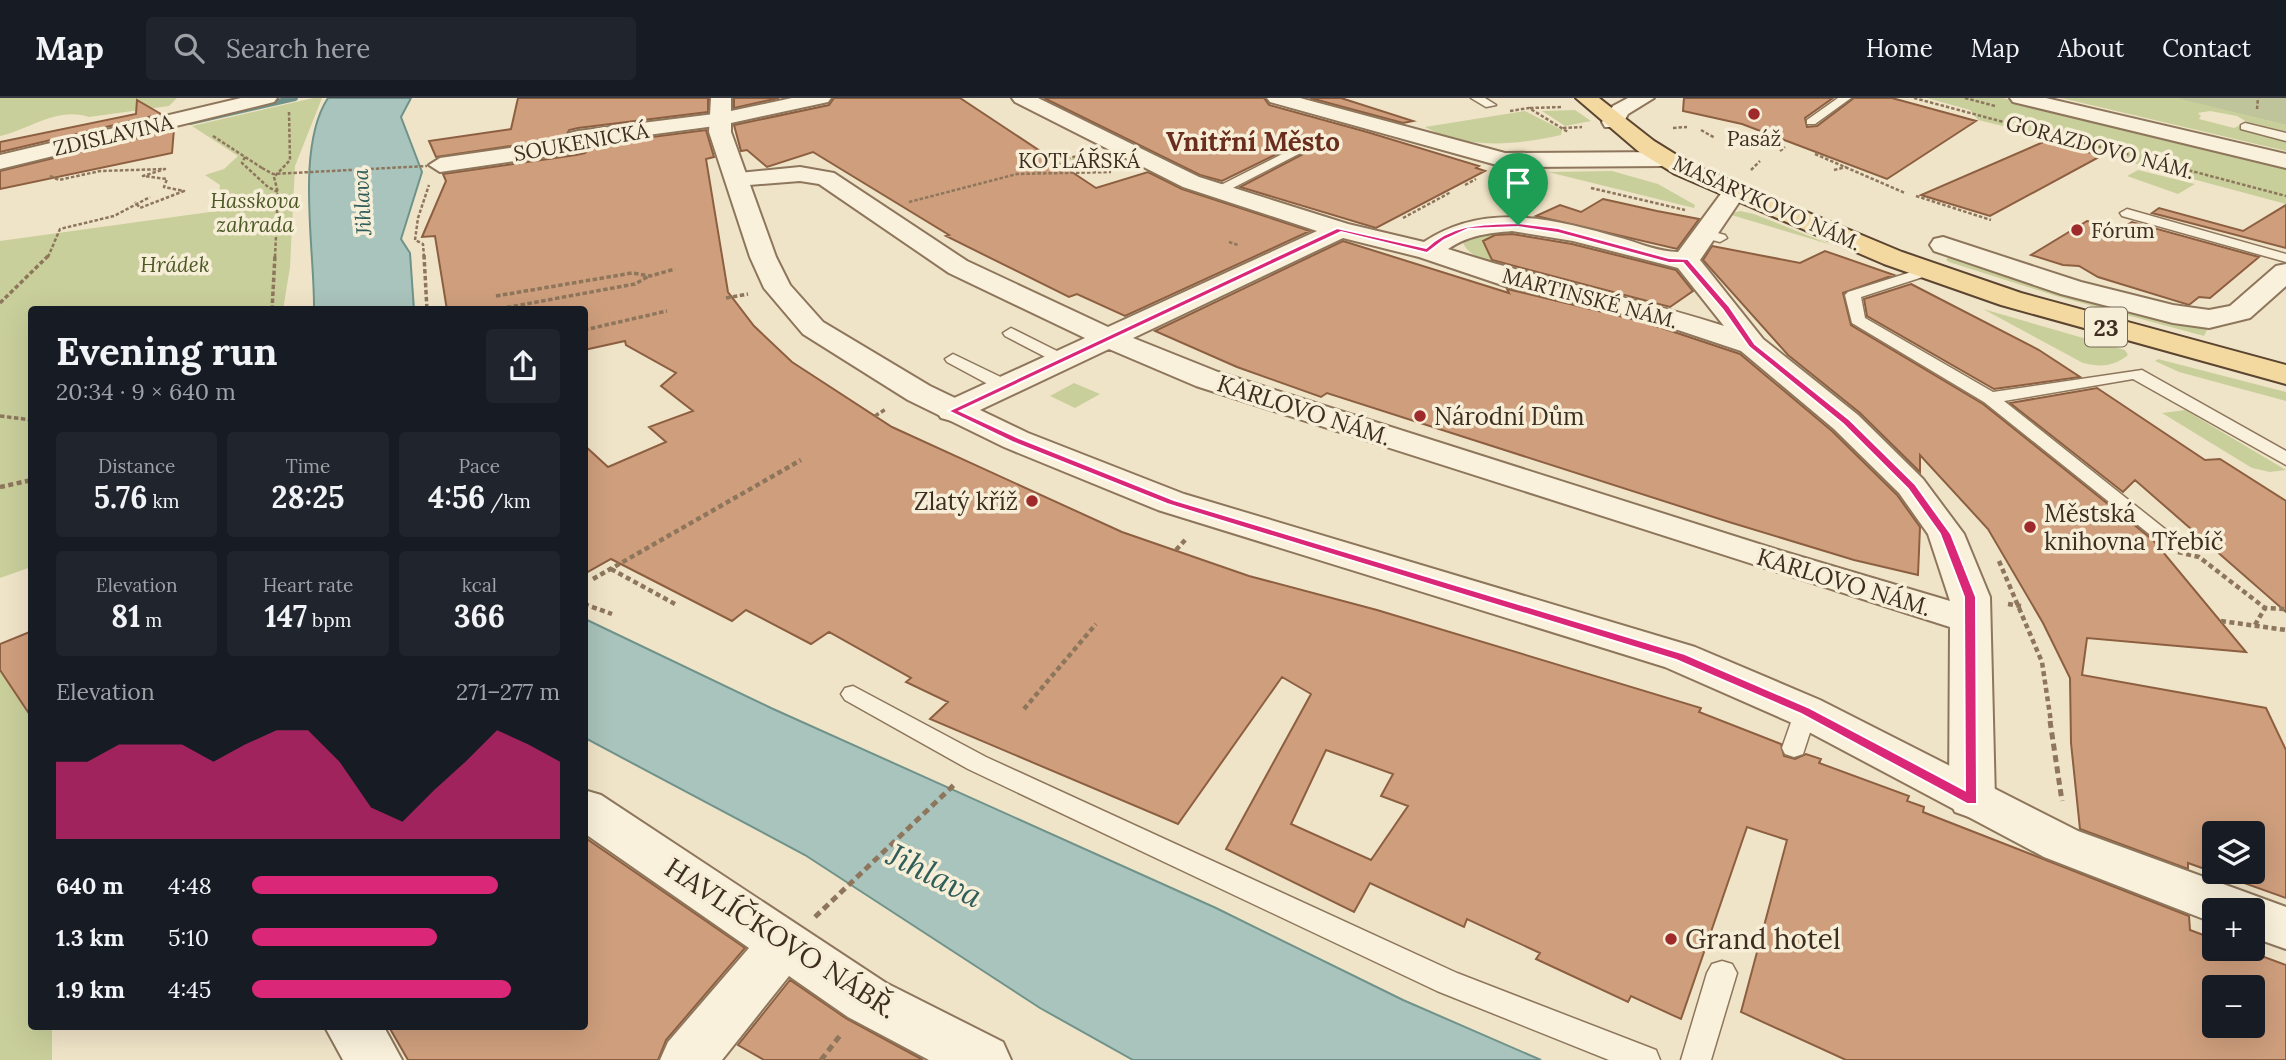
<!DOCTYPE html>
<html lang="en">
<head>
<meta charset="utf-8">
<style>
	body { margin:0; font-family:Lora,serif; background:#20242c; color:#f1f3f6; height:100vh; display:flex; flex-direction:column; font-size:26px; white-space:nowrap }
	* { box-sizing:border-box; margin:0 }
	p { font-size:23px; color:#9ea1a6 }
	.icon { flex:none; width:38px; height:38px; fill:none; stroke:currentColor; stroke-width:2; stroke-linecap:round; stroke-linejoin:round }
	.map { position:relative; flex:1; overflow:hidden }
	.drawer { position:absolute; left:28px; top:208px; width:560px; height:724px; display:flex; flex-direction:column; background:#171b24; border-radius:7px; box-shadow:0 7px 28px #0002 }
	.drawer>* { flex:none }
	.fabs { position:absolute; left:2202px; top:723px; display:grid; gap:14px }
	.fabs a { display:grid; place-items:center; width:63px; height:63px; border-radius:7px; background:#171b24; box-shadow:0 7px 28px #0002; font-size:35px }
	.pin { position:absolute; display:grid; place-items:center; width:60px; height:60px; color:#fff; margin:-72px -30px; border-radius:50% 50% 50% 0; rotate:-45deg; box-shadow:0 0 7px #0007 }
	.pin .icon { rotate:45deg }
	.round { display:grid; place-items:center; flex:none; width:74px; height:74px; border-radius:7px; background:#20242c }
	.summary { display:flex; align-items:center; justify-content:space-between; height:119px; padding:0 28px }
	h1 { font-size:38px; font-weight:800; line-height:52px }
	.stats { display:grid; grid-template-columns:repeat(3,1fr); gap:10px; height:119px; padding:7px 28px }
	.stats div { display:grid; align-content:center; border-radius:7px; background:#20242c; text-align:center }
	.stats b { font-size:30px; font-weight:800 }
	.stats small { font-size:19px; font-weight:400 }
	.stats p { font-size:19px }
	.chart { height:196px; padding:14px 28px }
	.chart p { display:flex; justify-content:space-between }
	.chart svg { width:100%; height:126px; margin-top:7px; fill:#db2777; opacity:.7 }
	ul { padding:0 28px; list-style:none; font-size:23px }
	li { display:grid; grid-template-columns:112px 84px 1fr; align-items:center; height:52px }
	li i { height:18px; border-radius:9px; background:#db2777 }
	header { display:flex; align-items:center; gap:42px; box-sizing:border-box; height:98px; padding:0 35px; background:#171b24; border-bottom:2px solid #363941 }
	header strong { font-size:33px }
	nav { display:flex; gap:38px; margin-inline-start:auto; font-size:24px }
	.search { width:490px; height:63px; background:#20242c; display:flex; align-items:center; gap:18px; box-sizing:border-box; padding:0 24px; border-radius:7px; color:#9ea1a6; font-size:26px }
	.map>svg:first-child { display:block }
</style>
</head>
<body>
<header>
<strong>Map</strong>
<div class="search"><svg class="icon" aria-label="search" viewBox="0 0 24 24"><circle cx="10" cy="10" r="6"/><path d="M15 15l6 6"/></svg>Search here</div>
<nav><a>Home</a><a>Map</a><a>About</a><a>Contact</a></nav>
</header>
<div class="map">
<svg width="2286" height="962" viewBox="0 0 2286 962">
	<rect width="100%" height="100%" fill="#f0e4c8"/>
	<path fill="#c9cf9b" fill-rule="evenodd" d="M0 0H177L169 8 89 19C58 8 28 32 0 38Z
		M313 0H322L295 68 290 169 283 212H32L31 469 0 480V143L217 113 220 87 205 77 224 71 238 58 192 28Z
		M1927 0H2003L2286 68V106L2118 61V56L1978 22 1970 12Z
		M2061 0H2177L2286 27V53ZM2210 13 2237 18 2247 24 2234 30 2199 21 2201 18 2198 15Z
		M1575 12 1591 23 1565 28 1542 13Z
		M1525 13 1562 32 1561 37C1516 47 1468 52 1425 29Z
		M1103 53 1135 71H1074L1058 64Z
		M2138 72 2195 86 2178 96 2127 78Z
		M1612 73 1658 86 1695 107 1694 110 1548 74Z
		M1740 113 1754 116 1832 147 1728 116Z
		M1512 132 1524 136H1497L1483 143 1489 154 1508 164C1491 165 1467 160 1462 142L1464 138Z
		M1949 158 1955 159 2208 230 2204 238 2056 198 1949 164 1946 162Z
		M1983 211 2125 252 2128 257C2113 269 2101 269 2083 265Z
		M2158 261 2286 294V303L2179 274 2155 263Z
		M1074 285 1100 296 1075 310 1050 298Z
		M2185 312 2286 372 2270 374 2252 370 2162 315Z
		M0 572 31 620 32 929H52V962H0Z"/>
	<path fill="#bfc49a" d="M2177 0H2286V27L2184 2Z"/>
	<path fill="#a9c4bc" stroke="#6f938a" stroke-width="2" d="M328 0H411L401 19 422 74 401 141 410 155 414 212H314C315 153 295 50 328 0Z
		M585 521 771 610 1216 810 1403 902 1541 962H1133L1040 910 805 757 585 640Z"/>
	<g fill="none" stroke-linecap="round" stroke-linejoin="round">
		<path stroke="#6f938a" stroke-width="6" d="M190 24 295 0"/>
	</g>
	<path fill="#cf9f7d" stroke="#8d5f41" stroke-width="2" fill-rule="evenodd" d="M518 0H708V14L578 30 569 32 565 40 436 59 429 43 511 31Z
		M734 0H779L734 10Z
		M834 0H960L1096 90 1148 74 1182 91 1310 133 1125 218 1077 196 1069 199 946 138 949 137 813 54 767 69 747 52 741 53 734 27 829 7Z
		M1044 0H1264L1269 7 1367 34 1479 68 1476 70 1485 73 1376 130 1240 89 1313 51V46L1301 44 1222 83 1200 77Z
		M1310 0H1341L1413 23 1403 25Z
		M1684 0H1833L1805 20 1807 29 1817 28 1854 0H1892L1976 23 1887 81 1742 26 1683 13Z
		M137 2 161 16 0 54V44L136 16Z
		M174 31 172 55 0 91V73Z
		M706 32 714 59 706 61 728 194 754 228 792 264 892 329 1122 434 1249 478 1377 512 1701 610 1699 614 1781 646 1784 658 1795 661 1806 656 1821 661 1819 665 1909 698 1907 703 1924 709 1923 714 2189 818 2190 832 2214 841V850H2240L2286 867V962H1846L1741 914 1787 742 1747 729 1681 921 1631 898 1628 904 1536 861 1540 855 1467 821 1464 829 1370 785 1354 814 1226 751 1311 596 1282 579 1178 726 930 621 948 604 906 584 911 580 829 534 811 546 746 512 732 523 611 461 584 476V347L608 369 666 344 649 329 693 313 661 288 676 275 626 247 625 243 584 252V212H447L435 138 422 139 446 83 443 76 576 57 585 55 590 47ZM1326 652 1393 676 1381 698 1408 708 1371 762 1291 726ZM2214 889H2252V928H2214Z
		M2048 42 2101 58 1990 118 1921 97Z
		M1603 101 1657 113 1699 121 1677 151 1536 118 1560 107 1581 114Z
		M2286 107V150L2152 115 2159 110 2243 133Z
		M2087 123 2118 132 2132 124 2259 159 2210 200 2199 199 2189 207 2098 179 2079 168 2063 167 2031 157Z
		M1512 136 1572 146 1676 172 1693 193 1670 209 1492 162 1483 143 1495 137Z
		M1343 143 1509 195 1507 191 1644 224 1740 256 1832 333 1897 397 1920 429 1918 477 1854 462 1729 424 1327 295 1321 299 1237 269 1155 233Z
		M1712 148 1800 165 1825 153 1894 177 1843 195 1851 227 1983 306 2153 442 2246 554 2087 540 2082 577 2266 610 2286 652V800L2188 765V771L2080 731 2071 645 2070 580 2043 525 1988 431 1920 357V374L1860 315 1788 257 1703 162ZM2214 735H2252V774H2214Z
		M1911 186 2039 252 2080 279 1994 291 1867 218 1864 201Z
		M2097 290 2205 362 2220 361 2286 403V514L2135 382 2123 394 2010 305Z
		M32 533V620L0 572V546Z
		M584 739 745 850 666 942 658 962H408L389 929H584Z
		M790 882 847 921 923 962H764L738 947Z"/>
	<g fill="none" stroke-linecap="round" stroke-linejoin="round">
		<g stroke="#8d765c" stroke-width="3">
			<path id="service" d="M1471 0H1485L1496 7 1486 9Z
				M1838 0H1851L1815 26H1807V22Z
				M2245 25 2286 35V43L2241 31V27Z
				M1302 46 1312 49 1223 95 1211 92Z
				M2127 111 2286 156V164L2122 118 2120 115Z
				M1706 132 1725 137 1727 140 1720 144 1701 139V133Z
				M1927 169 1932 170V176L1861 199 1865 220 1993 294 2142 272 2286 353V367L2133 281 2004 303 2170 435 2160 441 2153 439 1984 304 1852 225 1845 197 1848 194Z
				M1011 230 1067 258 1069 261 1061 266 1055 264 1005 238 1003 235Z
				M953 256 1011 284 1014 288 1011 292H999L947 264 945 261Z
				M853 588 986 659 1457 875 1656 952 1660 962H1609L1437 893 968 671 845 602 841 596 845 590Z
				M1805 605 1813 607 1817 613 1803 656 1794 659 1785 656 1782 650 1797 607Z
				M1722 863 1732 866 1737 875 1711 962H1681L1707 875 1712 866Z"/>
		</g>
		<g stroke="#8d765c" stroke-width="4">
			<path id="minor" d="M241 0H277L274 4 0 71V57Z
				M1012 0H1038L1199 79 1348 126 1424 144C1485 103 1555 121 1621 140 1639 145 1659 154 1678 154L1726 89H1742L1746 94 1700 162 1763 241 1858 317 1923 381 1964 436 1990 499 1995 702 1989 714 1972 720 1955 714 1949 702 1950 529 1196 288 1109 251 963 320 952 323 941 320 936 313 941 306 1085 240 949 175 819 86 800 83 737 88 729 86 725 81 729 76 800 69 834 75 967 163 1108 229 1317 133 1183 89 1015 4ZM1512 133 1573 143 1678 170 1724 228C1633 199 1539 181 1448 151 1469 137 1488 135 1512 133ZM1343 140 1419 159 1505 188 1645 221 1741 253 1834 331 1899 395 1928 436 1950 503 1778 452 1218 274 1133 240Z
				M1628 0H1654L1628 16 1621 29H1605L1602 24 1613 8Z
				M2010 0H2046L2286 56V70L2013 4Z
				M722 15 733 21 730 26 588 45 584 52 576 54 440 74 429 67 440 60 567 42 570 35 578 33Z
				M1943 139 2081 184 2173 207 2209 212 2230 208 2276 168 2286 166V188L2250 220 2209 230 2173 225 2061 196 1934 153 1930 147 1934 141Z
				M584 692 601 697 886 885 1003 944 1011 962H929L848 919 789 878 722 962H660L668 944 749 850 584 735Z
				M325 929H384L402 962H343Z"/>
		</g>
		<g stroke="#8d765c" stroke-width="4">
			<path id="tertiary" d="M711 0H731V13L792 0H831L828 4 731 25V34L776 159 790 187 823 224 930 288 1028 335 1184 396 1695 549 1820 602 2078 733 2286 809V851L2252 839V812H2214V825L2044 759 1790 624 1665 569 1158 412 1004 349 908 302 803 236 764 190 750 159 709 34Z
				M1267 0H1300L1505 55 1666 54 1677 61 1666 68 1504 69 1270 4Z"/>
		</g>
		<g stroke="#5b4430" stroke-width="4">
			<path id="primary" d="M1576 0H1599L1654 43 1691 66 1902 154 2021 195 2286 267V286L2001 207 1884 166 1675 76 1638 53Z"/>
		</g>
		<path stroke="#8d765c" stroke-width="2.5" stroke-dasharray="3.5 2" stroke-linecap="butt" d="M1914 0 2011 26
			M1965 0 1995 8
			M1530 10 1563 9
			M2257 11 2258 0
			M1510 13 1529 10 1568 34
			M1563 30 1582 29
			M1673 30 1687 29
			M1701 32 1715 40
			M2040 33 2286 98
			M213 38 262 70
			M1734 42 1740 38
			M1780 53 1785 49
			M1815 56 1905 95
			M245 59 242 65 268 89 278 94
			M1751 72 1760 63
			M1834 72 1846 69
			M1038 75 1055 63 1078 58
			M50 78 59 82 100 73 165 71 143 78 167 81 164 89 184 93 140 110 135 104
			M1465 87 1476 81
			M1591 90 1685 112
			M1916 98 1991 122
			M909 104 1017 76 1111 74
			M1403 120 1451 94
			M1229 144 1238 147
			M48 159 60 131 114 118 150 99
			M275 159 278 95 274 79 290 62 289 14
			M424 159 423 146 415 142 418 120 429 87"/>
		<path stroke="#8d765c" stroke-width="3.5" stroke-dasharray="4.5 2.5" stroke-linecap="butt" d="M424 157 427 212
			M496 198 632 175 650 178 675 171
			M726 200 748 196
			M0 205 49 157
			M272 212 275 157
			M493 212 635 186 649 178
			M584 232 667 213
			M0 318 32 322
			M875 318 886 311"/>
		<path stroke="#8d765c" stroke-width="4.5" stroke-dasharray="5 3.5" stroke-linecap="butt" d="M0 389 32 382
			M1176 452 1187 440
			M2178 454 2199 459 2265 510
			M1999 463 2042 564 2051 624
			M611 471 675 506
			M593 481 801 362
			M584 506 612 516
			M2008 506 2021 508
			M2221 523 2286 532
			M2255 527 2265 510 2286 511
			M1024 611 1096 526"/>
		<path stroke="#8d765c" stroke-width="5" stroke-dasharray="7 4.5" stroke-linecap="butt" d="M2050 623 2062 703
			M815 819 956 685
			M821 962 842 935"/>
		<use href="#service" fill="#faf1dc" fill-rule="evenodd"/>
		<use href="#minor" fill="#faf1dc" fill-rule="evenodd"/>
		<use href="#tertiary" fill="#faf1dc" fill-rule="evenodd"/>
		<use href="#primary" fill="#f3d9a0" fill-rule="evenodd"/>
		<path stroke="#8d765c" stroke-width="2.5" stroke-dasharray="3.5 2" stroke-linecap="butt" d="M262 70 273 76 427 68"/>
	</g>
	<path fill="#db2777" stroke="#fff" stroke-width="2" fill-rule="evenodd" d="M1518 125 1558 130 1669 160 1688 161 1729 208 1755 246 1850 322 1915 386 1951 436 1976 499 1977 706H1967L1801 616 1676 562 1167 406 1012 344 948 313 1337 130 1426 150C1453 125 1482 126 1518 125ZM1518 129 1558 135 1669 165H1683L1723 212 1749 249 1843 326 1908 391 1940 436 1964 499 1965 692 1810 610 1685 556 1174 402 1019 340 960 313 1341 134 1427 155 1444 142 1468 131Z"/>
	<g fill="#9e2a2b" stroke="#f7eed8" stroke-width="2.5">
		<circle cx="1754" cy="16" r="7"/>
		<circle cx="2077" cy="132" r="7"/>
		<circle cx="1420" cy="318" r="7"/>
		<circle cx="1032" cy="403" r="7"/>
		<circle cx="2030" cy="429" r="7"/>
		<circle cx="1671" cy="841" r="7"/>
	</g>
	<g text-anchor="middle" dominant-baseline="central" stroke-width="7" stroke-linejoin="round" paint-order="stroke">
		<g font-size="21" fill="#3d2e20" stroke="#f7eed8">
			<text transform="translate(113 37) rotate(-13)">ZDISLAVINA</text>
			<text transform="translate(581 44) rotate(-10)">SOUKENICKÁ</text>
			<text transform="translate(2100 49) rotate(15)">GORAZDOVO NÁM.</text>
			<text x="1079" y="62">KOTLÁŘSKÁ</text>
			<text transform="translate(1767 105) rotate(24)">MASARYKOVO NÁM.</text>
			<text transform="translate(1590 200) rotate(15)">MARTINSKÉ NÁM.</text>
		</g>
		<g font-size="21" fill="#3d2e20" stroke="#f7eed8">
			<text x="1754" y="40">Pasáž</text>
			<text x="2091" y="132" text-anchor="start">Fórum</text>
		</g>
		<g font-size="21" font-style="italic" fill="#4d5a26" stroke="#f7eed8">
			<text x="255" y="102">Hasskova<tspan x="255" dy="24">zahrada</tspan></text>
			<text x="175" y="166">Hrádek</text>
		</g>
		<g font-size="21" font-style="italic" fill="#2f5d5a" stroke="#f7eed8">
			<text transform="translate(362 104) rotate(-93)">Jihlava</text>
		</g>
		<rect fill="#f7eed8" stroke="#756857" stroke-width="2" x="2085" y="209.5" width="42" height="39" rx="5"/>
		<g font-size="23" font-weight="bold" fill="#3d2e20">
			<text x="2106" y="229">23</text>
		</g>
		<g font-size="24" fill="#3d2e20" stroke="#f7eed8">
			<text transform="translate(1304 312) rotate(18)">KARLOVO NÁM.</text>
			<text transform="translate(1844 484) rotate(17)">KARLOVO NÁM.</text>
		</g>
		<g font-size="24" fill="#3d2e20" stroke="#f7eed8" text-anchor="start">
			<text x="1434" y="318">Národní Dům</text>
			<text x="1018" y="403" text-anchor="end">Zlatý kříž</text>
			<text x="2044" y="415">Městská<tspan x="2044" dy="28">knihovna Třebíč</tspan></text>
		</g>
		<g font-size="26" font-weight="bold" fill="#6b2e1e" stroke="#f7eed8">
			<text x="1253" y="43">Vnitřní Město</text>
		</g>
		<g font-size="28" fill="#3d2e20" stroke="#f7eed8">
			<text transform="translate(781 840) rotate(33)">HAVLÍČKOVO NÁBŘ.</text>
		</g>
		<g font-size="28" fill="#3d2e20" stroke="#f7eed8" text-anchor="start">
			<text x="1685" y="841">Grand hotel</text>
		</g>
		<g font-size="32" font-style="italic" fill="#2f5d5a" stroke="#f7eed8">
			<text transform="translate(935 777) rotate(27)">Jihlava</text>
		</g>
	</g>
</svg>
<div class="fabs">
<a><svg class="icon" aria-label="layers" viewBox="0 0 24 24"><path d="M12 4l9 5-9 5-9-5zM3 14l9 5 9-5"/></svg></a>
<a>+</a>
<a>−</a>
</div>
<div class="pin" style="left:1518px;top:127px;background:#1e9e55"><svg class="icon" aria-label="arrive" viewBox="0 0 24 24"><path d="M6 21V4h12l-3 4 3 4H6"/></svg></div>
<section class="drawer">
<div class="summary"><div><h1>Evening run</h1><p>20:34 · 9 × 640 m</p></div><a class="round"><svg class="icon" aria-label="share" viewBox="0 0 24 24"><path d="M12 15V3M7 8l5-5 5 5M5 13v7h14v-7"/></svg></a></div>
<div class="stats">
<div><p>Distance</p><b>5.76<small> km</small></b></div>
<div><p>Time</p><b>28:25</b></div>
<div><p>Pace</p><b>4:56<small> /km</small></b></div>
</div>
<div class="stats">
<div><p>Elevation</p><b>81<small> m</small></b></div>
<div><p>Heart rate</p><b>147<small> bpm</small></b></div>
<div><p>kcal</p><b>366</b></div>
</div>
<div class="chart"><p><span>Elevation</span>271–277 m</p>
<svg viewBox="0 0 160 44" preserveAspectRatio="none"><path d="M0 44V17L10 17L20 11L30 11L40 11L50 17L60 11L70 6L80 6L90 17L100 33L110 38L120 27L130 17L140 6L150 11L160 17V44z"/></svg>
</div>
<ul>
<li><b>640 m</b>4:48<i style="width:80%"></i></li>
<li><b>1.3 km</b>5:10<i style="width:60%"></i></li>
<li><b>1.9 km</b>4:45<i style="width:84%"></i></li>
</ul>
</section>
</div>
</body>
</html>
